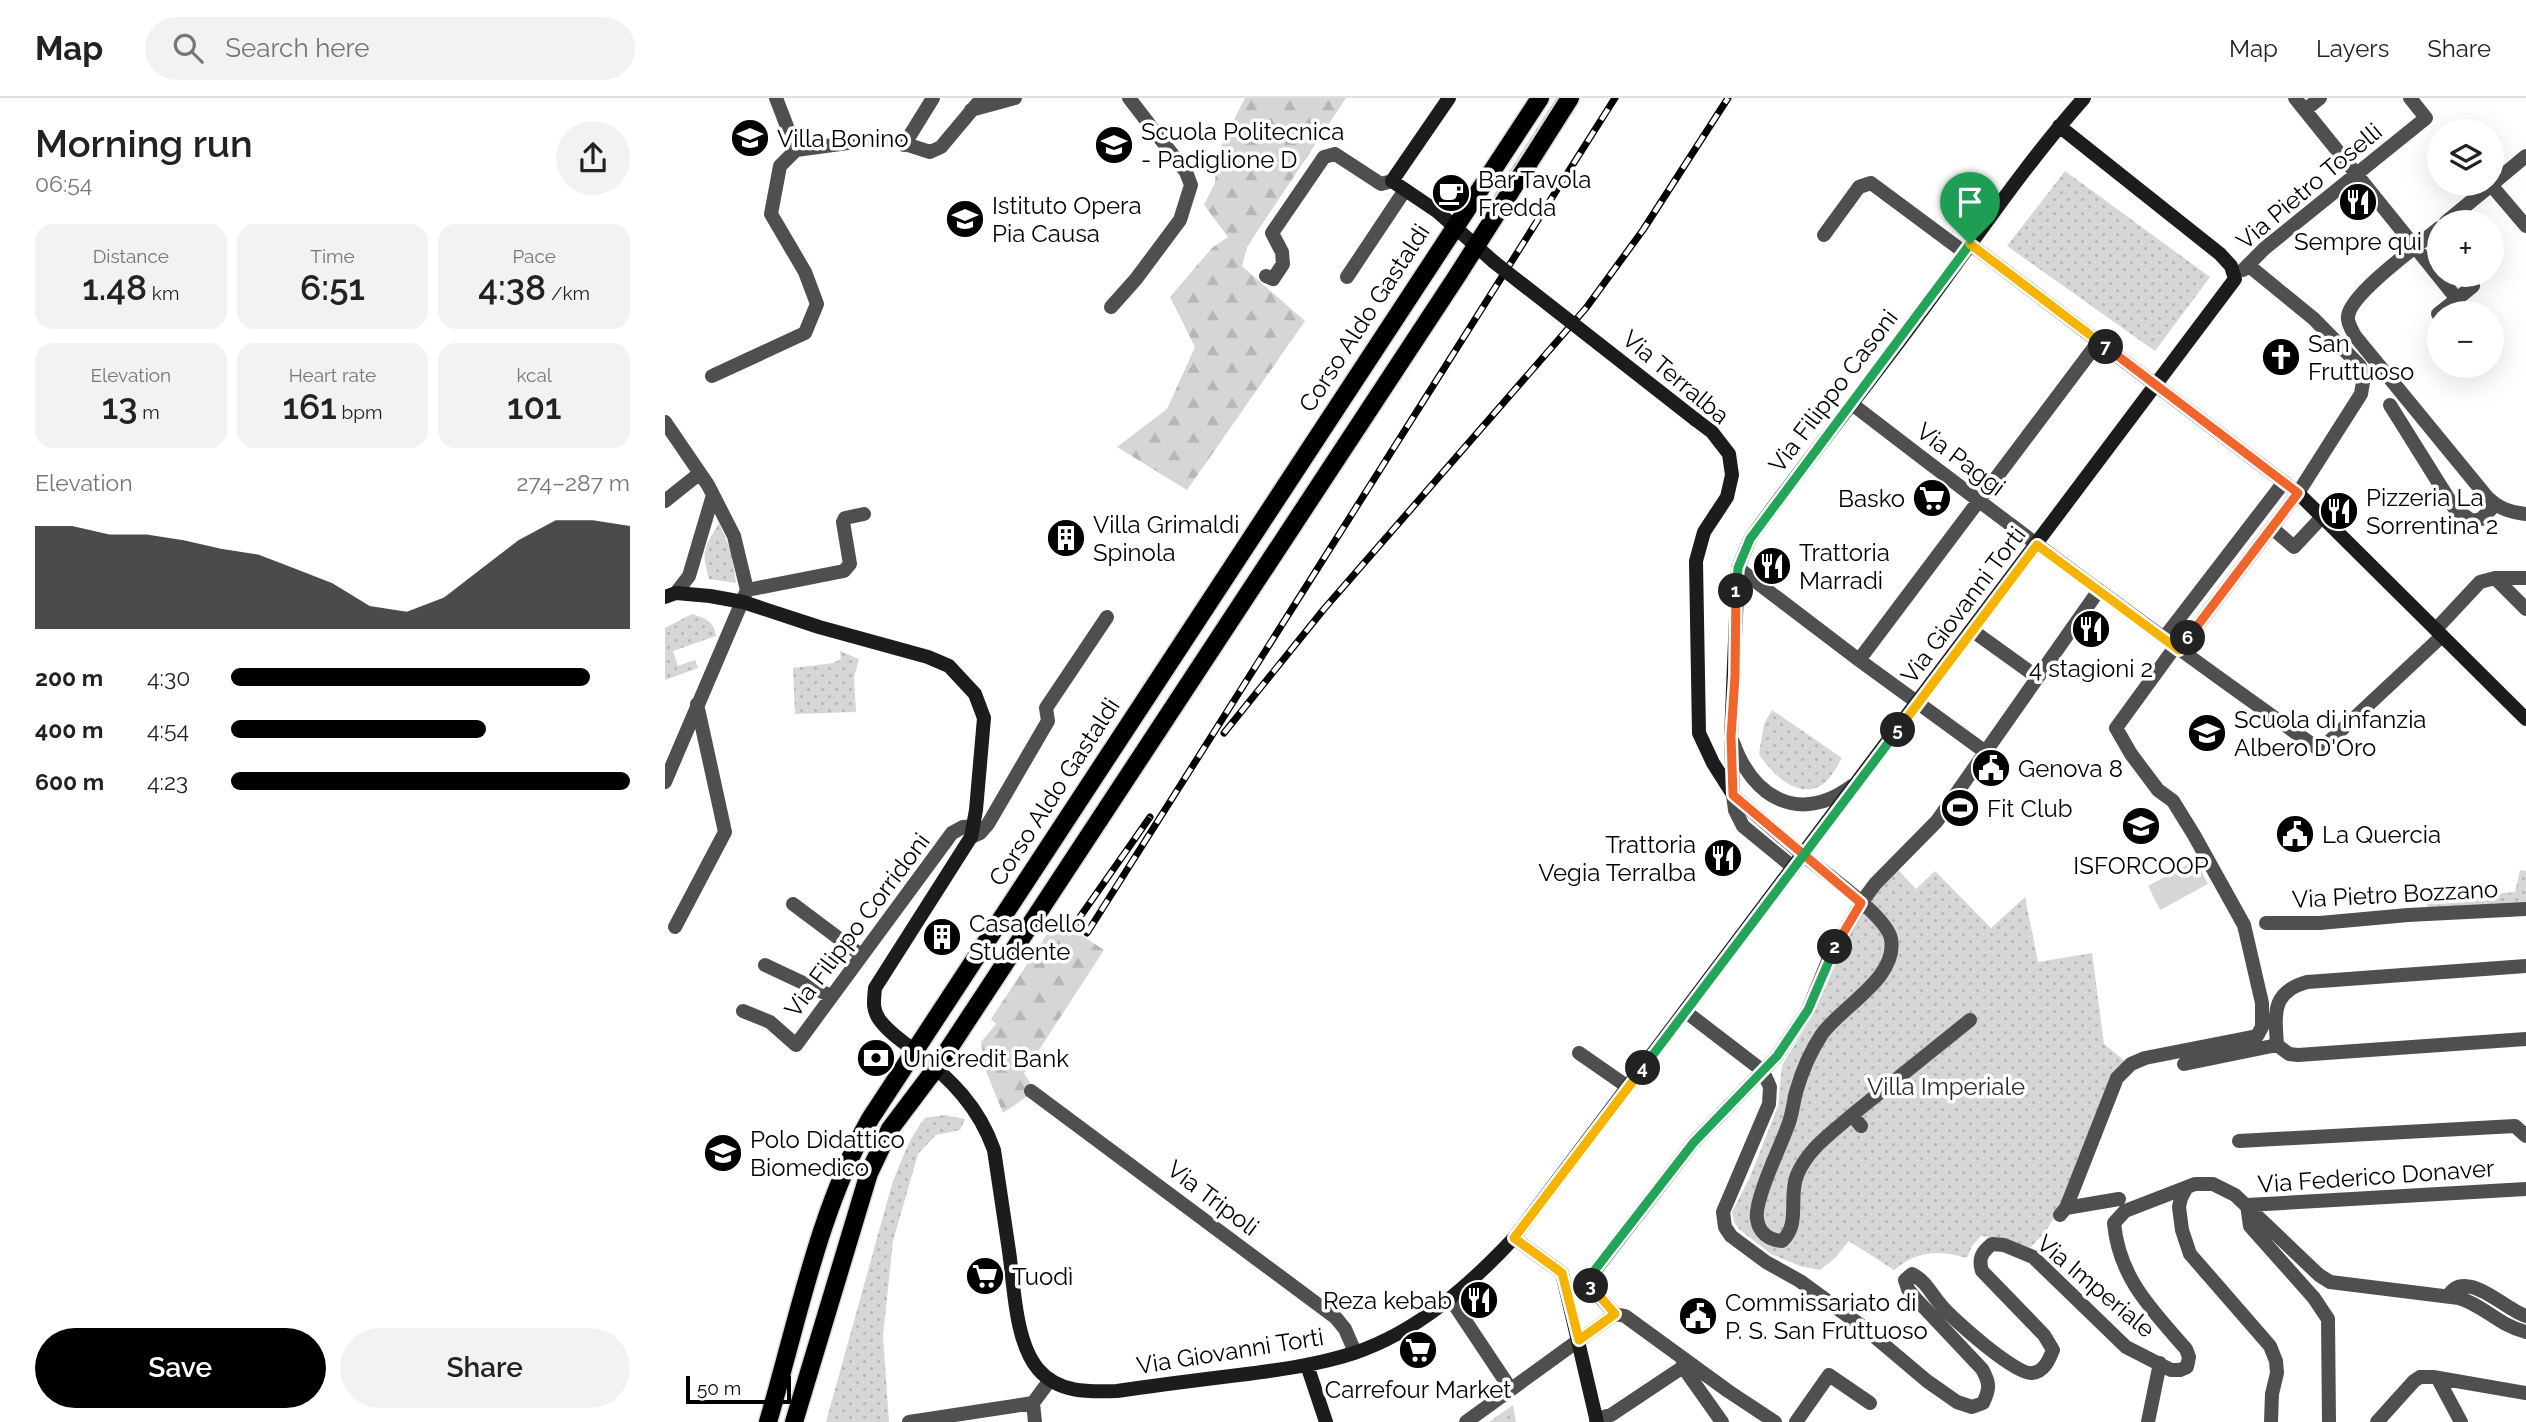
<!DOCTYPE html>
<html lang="en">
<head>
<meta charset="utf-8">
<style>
	body { margin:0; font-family:Raleway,sans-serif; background:#f2f2f2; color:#222; height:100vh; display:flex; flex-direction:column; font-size:26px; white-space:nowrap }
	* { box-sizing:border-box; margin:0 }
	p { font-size:23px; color:#767676 }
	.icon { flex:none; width:38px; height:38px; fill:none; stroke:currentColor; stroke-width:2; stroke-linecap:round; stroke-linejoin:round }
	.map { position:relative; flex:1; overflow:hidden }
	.sheet { display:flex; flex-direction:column; background:#fff; width:665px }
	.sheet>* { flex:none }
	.controls { position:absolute; left:1762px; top:21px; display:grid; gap:14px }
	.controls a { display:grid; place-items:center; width:77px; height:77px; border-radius:50%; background:#fff; box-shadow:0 7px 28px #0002; font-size:35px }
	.scale { position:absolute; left:21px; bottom:18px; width:105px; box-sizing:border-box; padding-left:7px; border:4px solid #000; border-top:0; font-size:19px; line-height:24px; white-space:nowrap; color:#000; -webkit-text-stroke:5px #fff; paint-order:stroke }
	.pin { position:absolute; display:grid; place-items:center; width:60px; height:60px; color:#fff; margin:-72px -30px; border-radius:50% 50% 50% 0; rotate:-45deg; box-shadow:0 0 7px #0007 }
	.pin .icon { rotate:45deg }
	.km { position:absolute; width:35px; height:35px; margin:-18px; border-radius:50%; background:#222; color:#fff; font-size:19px; line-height:35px; text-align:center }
	.round { display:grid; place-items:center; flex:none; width:74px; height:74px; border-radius:37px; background:#f2f2f2 }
	.headline { display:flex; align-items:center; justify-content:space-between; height:119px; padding:0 35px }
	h1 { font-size:38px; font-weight:600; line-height:52px }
	.stats { display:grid; grid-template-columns:repeat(3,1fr); gap:10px; height:119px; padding:7px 35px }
	.stats div { display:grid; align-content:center; border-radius:18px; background:#f2f2f2; text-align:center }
	.stats b { font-size:35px; font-weight:600 }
	.stats small { font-size:19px; font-weight:400 }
	.stats p { font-size:19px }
	.chart { height:196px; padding:14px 35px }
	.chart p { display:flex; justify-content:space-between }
	.chart svg { width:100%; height:126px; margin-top:7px; fill:#000; opacity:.7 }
	.cta { display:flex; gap:14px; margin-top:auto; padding:14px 35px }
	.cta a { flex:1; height:80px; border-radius:42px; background:#000; color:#fff; font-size:28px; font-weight:600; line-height:80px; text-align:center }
	.cta a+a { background:#f2f2f2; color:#222 }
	ul { padding:0 35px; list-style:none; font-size:23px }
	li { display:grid; grid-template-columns:112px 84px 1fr; align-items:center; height:52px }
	li i { height:18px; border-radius:9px; background:#000 }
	header { display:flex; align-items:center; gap:42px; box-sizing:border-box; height:98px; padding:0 35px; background:#fff; border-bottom:2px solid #e0e0e0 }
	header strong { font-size:33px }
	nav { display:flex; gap:38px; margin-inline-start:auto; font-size:24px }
	.search { width:490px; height:63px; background:#f2f2f2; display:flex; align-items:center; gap:18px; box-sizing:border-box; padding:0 24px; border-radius:38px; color:#767676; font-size:26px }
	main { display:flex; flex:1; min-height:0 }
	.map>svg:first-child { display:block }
</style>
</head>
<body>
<header>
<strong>Map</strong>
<div class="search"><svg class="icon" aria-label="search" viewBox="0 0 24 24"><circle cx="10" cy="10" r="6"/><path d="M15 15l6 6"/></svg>Search here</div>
<nav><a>Map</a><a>Layers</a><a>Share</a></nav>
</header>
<main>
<section class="sheet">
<div class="headline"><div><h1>Morning run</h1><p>06:54</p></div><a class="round"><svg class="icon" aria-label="share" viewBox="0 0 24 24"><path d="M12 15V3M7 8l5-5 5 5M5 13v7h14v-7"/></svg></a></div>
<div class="stats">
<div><p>Distance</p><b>1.48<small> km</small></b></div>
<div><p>Time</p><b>6:51</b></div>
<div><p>Pace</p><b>4:38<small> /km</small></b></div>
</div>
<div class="stats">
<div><p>Elevation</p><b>13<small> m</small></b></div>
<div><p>Heart rate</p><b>161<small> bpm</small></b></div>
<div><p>kcal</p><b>101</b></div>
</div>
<div class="chart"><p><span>Elevation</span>274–287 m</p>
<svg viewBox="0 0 160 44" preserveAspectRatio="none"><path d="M0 44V8L10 8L20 11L30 11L40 13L50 16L60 18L70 23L80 28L90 36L100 38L110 33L120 23L130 13L140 6L150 6L160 8V44z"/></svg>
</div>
<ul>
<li><b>200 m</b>4:30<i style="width:90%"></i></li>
<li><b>400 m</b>4:54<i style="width:64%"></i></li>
<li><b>600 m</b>4:23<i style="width:100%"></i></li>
</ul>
<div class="cta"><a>Save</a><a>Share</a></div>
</section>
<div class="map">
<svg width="1861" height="1324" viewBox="0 0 1861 1324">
	<defs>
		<pattern id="green-dots" width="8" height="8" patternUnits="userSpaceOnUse" patternTransform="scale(1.75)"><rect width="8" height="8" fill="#d6d6d6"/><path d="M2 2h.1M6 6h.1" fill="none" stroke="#b6b6b6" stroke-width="1.8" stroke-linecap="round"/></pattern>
		<pattern id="forest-firs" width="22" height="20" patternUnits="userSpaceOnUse" patternTransform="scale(1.75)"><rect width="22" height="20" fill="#d6d6d6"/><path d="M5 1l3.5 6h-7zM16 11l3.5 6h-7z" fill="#b6b6b6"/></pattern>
	</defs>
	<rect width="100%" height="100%" fill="#fff"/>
	<path fill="url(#green-dots)" d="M891 0H895L821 115 818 114Z
		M1400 73 1545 179 1490 253 1342 148Z
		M54 425 67 455 71 485 44 481C36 452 39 451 54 425Z
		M27 516C40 520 49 523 51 538L8 553 13 568 30 562 33 570 0 582V530Z
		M175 553 194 561 189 579 191 614 130 616 128 570 168 565 176 561Z
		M1107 612 1177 660C1172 668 1165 682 1157 687 1133 702 1106 675 1094 656L1099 626Z
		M1231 770 1251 791 1270 773 1326 830 1360 799 1373 864 1427 855 1439 946 1461 964 1397 1107 1380 1134 1365 1150 1341 1141 1316 1138 1307 1148 1302 1160C1274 1152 1253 1152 1229 1172L1184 1143 1170 1160 1155 1172 1135 1168 1106 1156 1074 1131 1069 1124 1067 1114 1085 1079 1113 1008 1117 967 1150 914 1170 861 1201 808Z
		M1855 772 1861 773V807L1762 812V799L1779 801 1850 794Z
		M279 1017 300 1021 295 1032 271 1037 253 1056 228 1143 218 1238 224 1324H161L227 1086C236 1063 244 1040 260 1020Z
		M848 1307 851 1324H824Z"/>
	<path fill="url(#forest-firs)" d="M580 0H681L582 149 577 168 640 223 522 392 452 349 502 311 530 249 505 199 547 150 563 139 539 107 550 85 551 63 560 39Z
		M392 821 439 852 359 975 370 993 338 1015 320 971 316 944 331 926 326 921Z"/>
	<path fill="#d6d6d6" d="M1531 762 1543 786 1495 812 1483 788Z"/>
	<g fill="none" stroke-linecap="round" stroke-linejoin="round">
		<g stroke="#dbdbdb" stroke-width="21">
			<path id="primary" d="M103 1324C133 1222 153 1114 205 1021L875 0
				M129 1324 204 1075 225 1031 271 970 792 178 905 0"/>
		</g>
		<path stroke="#4f4f4f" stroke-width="14" d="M111 0 131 52
			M1630 0 1792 201 1808 188
			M306 12 350 0
			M1640 12 1655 0
			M239 47 268 0
			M1826 87 1861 58
			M1781 124 1826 87 1861 128
			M1774 130C1755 146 1686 195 1683 218 1682 225 1687 232 1690 238L1822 399C1834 411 1845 414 1861 416
			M1159 137 1194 89 1206 85 1299 154
			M1578 172 1600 150 1761 20 1745 0
			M601 178 608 181 618 166 617 154 607 135 659 59 670 56 716 86 727 83
			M682 179 740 92
			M446 209 471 181 515 122 526 87 521 74 464 0
			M1773 216 1792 201
			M47 278 140 235 152 206 140 174 106 116 115 68 131 52 212 41 228 42 265 54 276 49 317 0
			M1187 306C1341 425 1497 540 1655 652L1777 538
			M1725 307 1790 411 1807 423 1816 421 1830 407
			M0 324 43 387 69 438 82 492 0 684
			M0 403 35 375
			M1607 430 1629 449 1657 419
			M1073 470 1194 562 1319 653
			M1830 480 1861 511
			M82 492 179 473 185 466 178 424 180 420 199 416
			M11 495 24 478 48 397
			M1771 531 1815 484 1830 480H1861
			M1308 533 1372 579
			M1499 540 1619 384
			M1514 552 1633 395 1696 296 1699 278 1695 268 1649 221 1583 167
			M1194 562 1434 243
			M1068 644C1088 700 1134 727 1187 688
			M1068 697 1070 712 1078 728 1129 770
			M306 739 315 735 323 726 383 623 381 610 442 519
			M1138 757C1158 774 1222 818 1226 841 1233 880 1177 908 1157 936 1145 954 1137 973 1131 994 1128 1006 1127 1019 1122 1030 1115 1050 1089 1102 1092 1121 1094 1135 1104 1142 1117 1143 1136 1126 1123 1099 1132 1077 1143 1051 1166 1035 1187 1017L1196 1028
			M128 806 196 857
			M1601 825H1655L1743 817 1861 811
			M10 829 60 734 32 606
			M100 867 166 898
			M1861 868 1642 884C1606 894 1610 916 1612 947L1624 956 1633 957 1861 941
			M78 913 105 924 131 947 287 735 298 729 309 728
			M1021 914 1098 973 1105 989 1104 1006 1058 1114 1060 1129 1066 1138 1101 1164 1135 1183 1198 1229 1262 1283 1292 1304 1307 1309 1318 1305C1325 1291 1325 1285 1317 1271L1251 1201 1243 1191 1240 1182 1247 1176C1261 1183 1266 1196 1276 1207 1287 1221 1352 1278 1367 1275 1379 1274 1384 1262 1388 1252L1379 1237 1317 1173C1313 1160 1317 1154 1327 1146L1339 1147 1368 1159 1461 1249 1506 1272H1515L1522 1269 1524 1259 1521 1251C1487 1212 1454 1180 1449 1125L1460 1113 1530 1086H1548L1570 1097 1654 1177 1665 1184 1794 1200C1820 1208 1833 1227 1861 1234
			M914 955 963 989
			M1519 966 1612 947
			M366 993 671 1220 680 1231 690 1254
			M1187 1017 1305 922
			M1574 1043 1850 1028 1861 1038
			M1522 1089 1516 1100 1514 1109 1517 1132 1525 1156 1605 1248 1611 1263 1612 1275 1607 1296 1606 1324
			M1582 1107 1861 1091
			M1582 1107 1585 1128 1649 1200 1663 1221 1664 1324
			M1401 1110 1454 1101
			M1395 1117 1401 1110 1452 980 1466 966 1480 960 1592 938 1597 929V905L1579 827 1529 737 1508 703 1493 692 1466 656 1451 630 1510 549
			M1783 1198C1801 1169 1840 1212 1861 1218
			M791 1209 845 1290
			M1018 1263V1269L1057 1324
			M1773 1281 1796 1324
			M368 1305 370 1324
			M931 1321 946 1317 1018 1269
			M244 1324 368 1305 385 1282
			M801 1324 950 1216
			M1110 1324 1063 1293 960 1218 950 1216 927 1190 925 1179 1029 1044 1112 958 1143 912 1165 858 1196 805 1210 786 1272 723 1434 492
			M1131 1324 1164 1277 1205 1305
			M1483 1324 1495 1265
			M1712 1324 1749 1283 1755 1279H1768L1861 1295"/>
		<path stroke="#1c1c1c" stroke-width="14" d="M784 0 727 83 773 114 829 164
			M1305 146 1633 395 1861 621
			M1031 322 1047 334 1064 356 1067 377 1062 399 1039 434 1031 463 1034 635 1048 665 1067 695
			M0 499 11 495 45 498 78 504 154 529 263 559 284 568 310 596 319 620 311 712 306 739 210 890C209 902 207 911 214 921 223 934 238 944 250 953 286 981 314 1009 329 1052 334 1086 339 1119 344 1153 349 1187 350 1244 373 1271 393 1295 423 1294 452 1293 492 1287 533 1282 574 1277 613 1272 652 1267 689 1255 752 1234 805 1187 849 1140L1570 181 1566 168 1555 156 1394 28
			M1138 757 1068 697 1066 639 1073 470 1085 441C1137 369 1192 300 1245 229 1303 152 1355 72 1419 0
			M849 1140 897 1175 932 1324
			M642 1267 661 1324"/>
		<use href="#primary" stroke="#000" stroke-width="18"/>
		<g stroke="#000" stroke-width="7">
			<path id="rail" d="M559 635 659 511 921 210 978 132 1063 0
				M410 826 485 719
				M422 835 950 0"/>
		</g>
		<use href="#rail" stroke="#fff" stroke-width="4.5" stroke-dasharray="13" stroke-linecap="butt"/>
		<path stroke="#1c1c1c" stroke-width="14" d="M829 164 1031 322"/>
	</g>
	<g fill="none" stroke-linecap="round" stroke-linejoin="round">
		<g stroke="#fff" stroke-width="14">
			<path id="split-1" d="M1071 493 1073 470 1085 441 1305 146"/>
		</g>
		<g stroke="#fff" stroke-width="14">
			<path id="split-2" d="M1071 493 1070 578 1066 639 1068 697 1196 805 1170 849"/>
		</g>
		<g stroke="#fff" stroke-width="14">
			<path id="split-3" d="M926 1188 925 1179 929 1173 1029 1044 1112 958 1143 912 1170 849"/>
		</g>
		<g stroke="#fff" stroke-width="14">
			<path id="split-4" d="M926 1188 950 1216 914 1242 897 1175 849 1140 978 970"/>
		</g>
		<g stroke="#fff" stroke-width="14">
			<path id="split-5" d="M978 970 1233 632"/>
		</g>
		<g stroke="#fff" stroke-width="14">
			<path id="split-6" d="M1233 632 1372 447 1514 552 1523 540"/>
		</g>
		<g stroke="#fff" stroke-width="14">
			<path id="split-7" d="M1441 249 1633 395 1523 540"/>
		</g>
		<g stroke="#fff" stroke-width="14">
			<path id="split-8" d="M1305 146 1441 249"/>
		</g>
		<use href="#split-1" stroke="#22a559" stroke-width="9"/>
		<use href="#split-2" stroke="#f0652b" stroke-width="9"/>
		<use href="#split-3" stroke="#22a559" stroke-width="9"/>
		<use href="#split-4" stroke="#f5b400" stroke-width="9"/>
		<use href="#split-5" stroke="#22a559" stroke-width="9"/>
		<use href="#split-6" stroke="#f5b400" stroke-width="9"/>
		<use href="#split-7" stroke="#f0652b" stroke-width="9"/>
		<use href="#split-8" stroke="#f5b400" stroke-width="9"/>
	</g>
	<defs>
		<g id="university-disc" transform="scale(2.0125)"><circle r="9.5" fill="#000" stroke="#fff"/><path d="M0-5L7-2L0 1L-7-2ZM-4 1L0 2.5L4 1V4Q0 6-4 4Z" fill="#fff"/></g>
		<g id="cafe-disc" transform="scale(2.0125)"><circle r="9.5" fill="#000" stroke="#fff"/><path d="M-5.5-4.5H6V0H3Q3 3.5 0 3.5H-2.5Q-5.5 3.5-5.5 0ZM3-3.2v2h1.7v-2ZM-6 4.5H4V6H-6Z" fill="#fff"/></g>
		<g id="restaurant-disc" transform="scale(2.0125)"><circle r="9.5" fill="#000" stroke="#fff"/><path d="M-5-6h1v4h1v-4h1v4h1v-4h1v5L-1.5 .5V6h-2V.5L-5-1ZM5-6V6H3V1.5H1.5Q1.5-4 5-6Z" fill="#fff"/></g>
		<g id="school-disc" transform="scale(2.0125)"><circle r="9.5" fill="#000" stroke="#fff"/><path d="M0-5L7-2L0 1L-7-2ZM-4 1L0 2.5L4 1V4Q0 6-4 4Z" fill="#fff"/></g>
		<g id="church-disc" transform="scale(2.0125)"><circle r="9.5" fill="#000" stroke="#fff"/><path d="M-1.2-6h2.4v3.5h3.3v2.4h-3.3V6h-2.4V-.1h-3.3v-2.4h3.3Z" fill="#fff"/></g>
		<g id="supermarket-disc" transform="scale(2.0125)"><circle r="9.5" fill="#000" stroke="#fff"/><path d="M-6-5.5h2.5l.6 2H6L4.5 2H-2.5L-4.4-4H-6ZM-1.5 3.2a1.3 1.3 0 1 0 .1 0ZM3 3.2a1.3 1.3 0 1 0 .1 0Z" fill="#fff"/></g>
		<g id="building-disc" transform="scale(2.0125)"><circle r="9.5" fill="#000" stroke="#fff"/><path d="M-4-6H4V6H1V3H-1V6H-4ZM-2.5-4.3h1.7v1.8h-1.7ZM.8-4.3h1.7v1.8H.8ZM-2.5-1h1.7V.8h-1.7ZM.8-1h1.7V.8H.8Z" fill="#fff"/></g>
		<g id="civic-disc" transform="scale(2.0125)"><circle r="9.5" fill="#000" stroke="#fff"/><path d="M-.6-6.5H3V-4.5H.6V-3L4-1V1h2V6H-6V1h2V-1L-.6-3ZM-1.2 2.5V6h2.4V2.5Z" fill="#fff"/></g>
		<g id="stadium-disc" transform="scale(2.0125)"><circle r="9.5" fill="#000" stroke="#fff"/><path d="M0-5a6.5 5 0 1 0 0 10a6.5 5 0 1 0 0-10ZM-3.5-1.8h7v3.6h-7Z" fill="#fff"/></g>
		<g id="bank-disc" transform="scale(2.0125)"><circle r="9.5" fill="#000" stroke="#fff"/><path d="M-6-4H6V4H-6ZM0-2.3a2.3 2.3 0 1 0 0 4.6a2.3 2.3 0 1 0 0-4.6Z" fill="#fff"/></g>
	</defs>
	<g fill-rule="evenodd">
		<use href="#university-disc" x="85" y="40"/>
		<use href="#university-disc" x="449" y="47"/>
		<use href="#cafe-disc" x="786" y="95"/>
		<use href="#restaurant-disc" x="1693" y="104"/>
		<use href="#school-disc" x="300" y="121"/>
		<use href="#church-disc" x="1616" y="259"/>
		<use href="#supermarket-disc" x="1267" y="400"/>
		<use href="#restaurant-disc" x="1674" y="413"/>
		<use href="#building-disc" x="401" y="440"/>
		<use href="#restaurant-disc" x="1107" y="468"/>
		<use href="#restaurant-disc" x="1426" y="531"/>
		<use href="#school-disc" x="1542" y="635"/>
		<use href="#civic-disc" x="1326" y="670"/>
		<use href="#stadium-disc" x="1295" y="710"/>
		<use href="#school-disc" x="1476" y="728"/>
		<use href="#civic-disc" x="1630" y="736"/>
		<use href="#restaurant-disc" x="1058" y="760"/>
		<use href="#building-disc" x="277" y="839"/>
		<use href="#bank-disc" x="211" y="960"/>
		<use href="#university-disc" x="58" y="1055"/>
		<use href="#supermarket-disc" x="320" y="1178"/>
		<use href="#restaurant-disc" x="814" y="1202"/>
		<use href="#civic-disc" x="1033" y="1218"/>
		<use href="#supermarket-disc" x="753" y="1252"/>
	</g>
	<g text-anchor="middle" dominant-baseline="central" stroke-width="7" stroke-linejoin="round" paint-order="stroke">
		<g font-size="24" fill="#000" stroke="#fff" text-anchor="start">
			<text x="476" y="33">Scuola Politecnica<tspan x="476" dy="28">- Padiglione D</tspan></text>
			<text x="112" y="40">Villa Bonino</text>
			<text x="813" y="81">Bar Tavola<tspan x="813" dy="28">Fredda</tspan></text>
			<text x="327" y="107">Istituto Opera<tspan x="327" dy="28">Pia Causa</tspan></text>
			<text x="1693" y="143" text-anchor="middle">Sempre qui</text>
			<text x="1643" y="245">San<tspan x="1643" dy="28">Fruttuoso</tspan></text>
			<text x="1701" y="399">Pizzeria La<tspan x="1701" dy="28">Sorrentina 2</tspan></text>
			<text x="1240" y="400" text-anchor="end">Basko</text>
			<text x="428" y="426">Villa Grimaldi<tspan x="428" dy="28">Spinola</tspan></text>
			<text x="1134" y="454">Trattoria<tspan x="1134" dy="28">Marradi</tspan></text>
			<text x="1426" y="570" text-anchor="middle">4 stagioni 2</text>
			<text x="1569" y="621">Scuola di infanzia<tspan x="1569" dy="28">Albero D'Oro</tspan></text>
			<text x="1353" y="670">Genova 8</text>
			<text x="1322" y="710">Fit Club</text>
			<text x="1657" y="736">La Quercia</text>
			<text x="1031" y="746" text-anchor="end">Trattoria<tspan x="1031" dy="28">Vegia Terralba</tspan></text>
			<text x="1476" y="767" text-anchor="middle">ISFORCOOP</text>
			<text x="304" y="825">Casa dello<tspan x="304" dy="28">Studente</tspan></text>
			<text x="238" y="960">UniCredit Bank</text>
			<text x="85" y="1041">Polo Didattico<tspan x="85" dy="28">Biomedico</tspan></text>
			<text x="347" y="1178">Tuodì</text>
			<text x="787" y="1202" text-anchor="end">Reza kebab</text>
			<text x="1060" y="1204">Commissariato di<tspan x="1060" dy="28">P. S. San Fruttuoso</tspan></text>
			<text x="753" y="1291" text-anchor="middle">Carrefour Market</text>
		</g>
		<g font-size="24" fill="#000" stroke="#fff">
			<text transform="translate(1644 88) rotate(-40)">Via Pietro Toselli</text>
			<text transform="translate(699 220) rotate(-57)">Corso Aldo Gastaldi</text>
			<text transform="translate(1011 279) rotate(40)">Via Terralba</text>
			<text transform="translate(1168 293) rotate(-53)">Via Filippo Casoni</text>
			<text transform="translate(1296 361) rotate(37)">Via Paggi</text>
			<text transform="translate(1298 507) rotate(-53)">Via Giovanni Torti</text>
			<text transform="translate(389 694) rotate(-57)">Corso Aldo Gastaldi</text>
			<text transform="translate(1730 796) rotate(-3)">Via Pietro Bozzano</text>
			<text transform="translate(192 827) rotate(-53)">Via Filippo Corridoni</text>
			<text transform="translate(1711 1078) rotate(-4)">Via Federico Donaver</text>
			<text transform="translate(548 1100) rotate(37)">Via Tripoli</text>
			<text transform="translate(1431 1188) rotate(40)">Via Imperiale</text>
			<text transform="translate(565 1253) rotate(-9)">Via Giovanni Torti</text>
		</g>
		<g font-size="24" fill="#2d2d2d" stroke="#fff">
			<text x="1281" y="988">Villa Imperiale</text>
		</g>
	</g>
</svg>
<div class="controls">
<a><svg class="icon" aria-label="layers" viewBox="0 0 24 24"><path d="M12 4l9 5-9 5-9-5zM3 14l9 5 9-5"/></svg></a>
<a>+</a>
<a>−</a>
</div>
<div class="scale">50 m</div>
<div class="pin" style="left:1305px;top:146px;background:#1e9e55"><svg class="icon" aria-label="arrive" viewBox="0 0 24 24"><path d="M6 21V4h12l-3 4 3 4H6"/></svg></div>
<b class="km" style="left:1071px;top:493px">1</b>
<b class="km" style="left:1170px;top:849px">2</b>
<b class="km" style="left:926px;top:1188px">3</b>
<b class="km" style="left:978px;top:970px">4</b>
<b class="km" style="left:1233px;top:632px">5</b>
<b class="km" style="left:1523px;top:540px">6</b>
<b class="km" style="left:1441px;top:249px">7</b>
</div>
</main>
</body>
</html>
